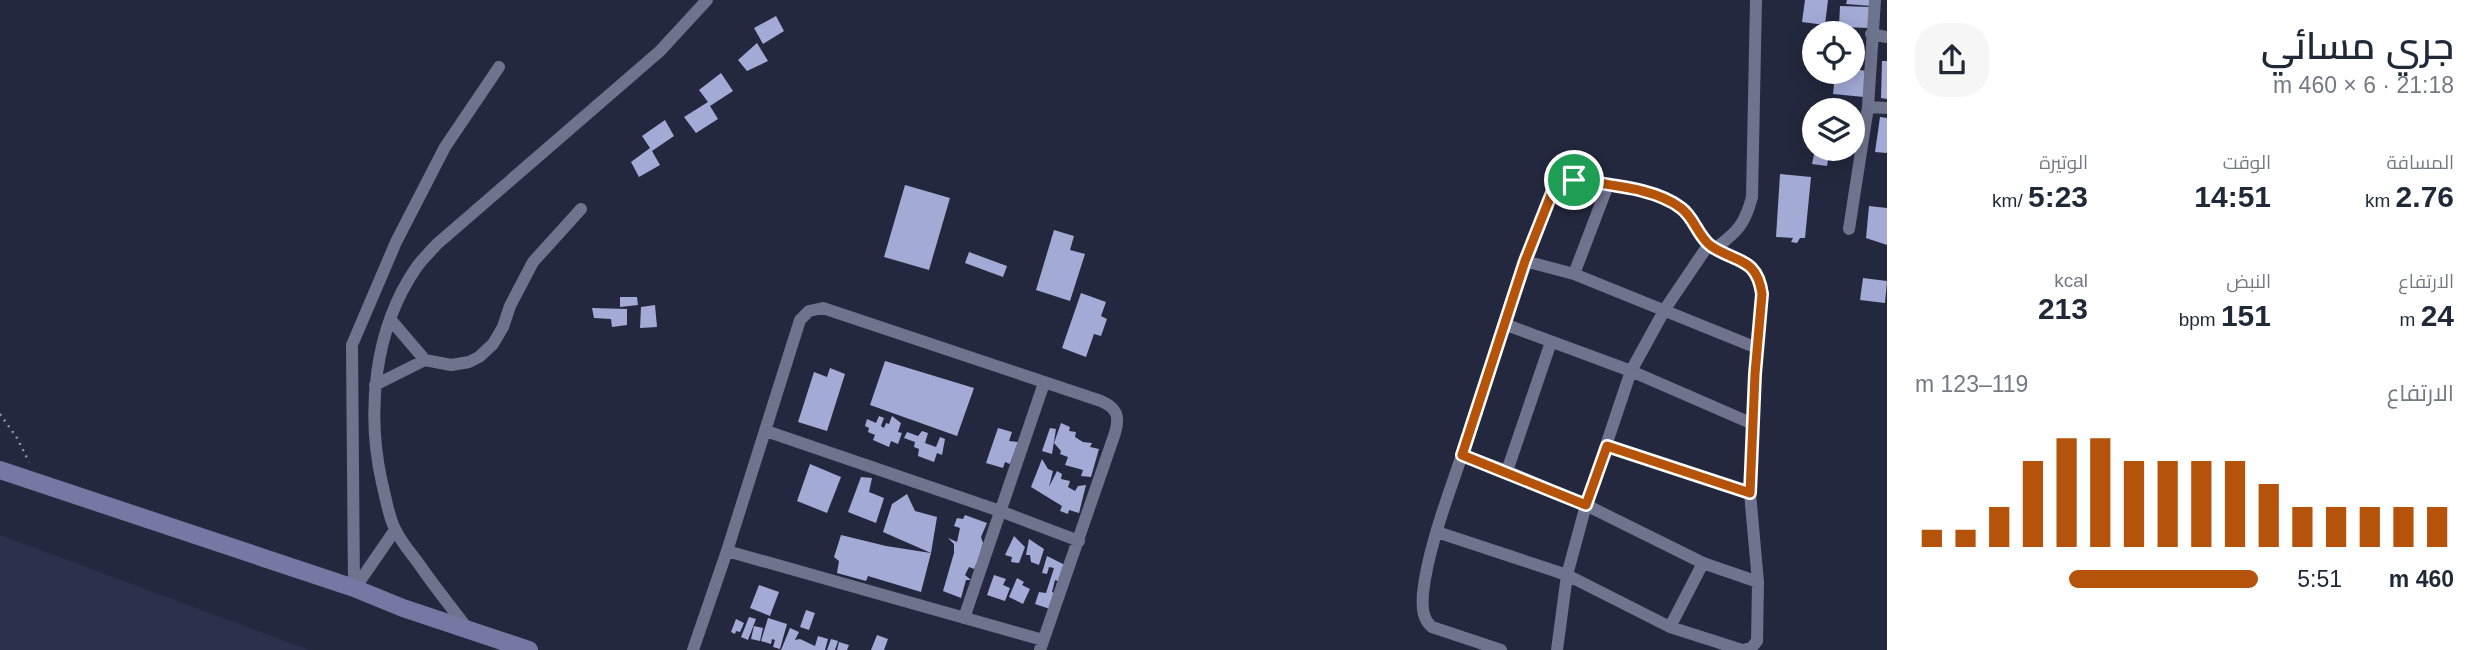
<!DOCTYPE html>
<html lang="ar">
<head>
<meta charset="utf-8">
<style>
	body { margin:0; font-family:Helvetica,Cairo,sans-serif; background:#f6f6f7; color:#1f2937; direction:rtl; height:100vh; display:flex; flex-direction:column; font-size:26px; white-space:nowrap }
	* { box-sizing:border-box; margin:0 }
	p { font-size:23px; color:#747a83 }
	.icon { flex:none; width:38px; height:38px; fill:none; stroke:currentColor; stroke-width:2; stroke-linecap:round; stroke-linejoin:round }
	.map { position:relative; flex:1; overflow:hidden; direction:ltr }
	.side { display:flex; flex-direction:column; background:#fff; width:595px }
	.side>* { flex:none }
	.tools { position:absolute; left:1802px; top:21px; display:grid; gap:14px }
	.tools a { display:grid; place-items:center; width:63px; height:63px; border-radius:50%; background:#fff; box-shadow:0 4px 18px #0003; font-size:35px }
	.pin { position:absolute; display:grid; place-items:center; width:60px; height:60px; color:#fff; margin:-30px; border:4px solid #fff; border-radius:50%; box-shadow:0 2px 7px #0007 }
	.round { display:grid; place-items:center; flex:none; width:74px; height:74px; border-radius:28px; background:#f6f6f7 }
	.summary { display:flex; align-items:center; justify-content:space-between; height:119px; padding:0 28px }
	h1 { font-size:38px; font-weight:600; line-height:52px }
	.metrics { display:grid; grid-template-columns:repeat(3,1fr); gap:10px; height:119px; padding:7px 28px }
	.metrics div { display:grid; align-content:center }
	.metrics b { font-size:30px; font-weight:600 }
	.metrics small { font-size:19px; font-weight:400 }
	.metrics p { font-size:19px }
	.chart { height:196px; padding:14px 28px }
	.chart p { display:flex; justify-content:space-between }
	.chart svg { width:100%; height:126px; margin-top:7px; stroke:#b45309; stroke-width:6 }
	ul { padding:0 28px; list-style:none; font-size:23px }
	li { display:grid; grid-template-columns:112px 84px 1fr; align-items:center; height:52px }
	li i { height:18px; border-radius:9px; background:#b45309 }
	main { display:flex; flex:1; min-height:0 }
	.map>svg:first-child { display:block }
</style>
</head>
<body>
<main>
<section class="side">
<div class="summary"><div><h1>جري مسائي</h1><p>21:18 · 6 × 460 m</p></div><a class="round"><svg class="icon" aria-label="share" viewBox="0 0 24 24"><path d="M12 15V3M7 8l5-5 5 5M5 13v7h14v-7"/></svg></a></div>
<div class="metrics">
<div><p>المسافة</p><b>2.76<small> km</small></b></div>
<div><p>الوقت</p><b>14:51</b></div>
<div><p>الوتيرة</p><b>5:23<small> /km</small></b></div>
</div>
<div class="metrics">
<div><p>الارتفاع</p><b>24<small> m</small></b></div>
<div><p>النبض</p><b>151<small> bpm</small></b></div>
<div><p>kcal</p><b>213</b></div>
</div>
<div class="chart"><p><span>الارتفاع</span>119–123 m</p>
<svg viewBox="0 0 160 44" preserveAspectRatio="none"><path d="M5 44V38M15 44V38M25 44V30M35 44V14M45 44V6M55 44V6M65 44V14M75 44V14M85 44V14M95 44V14M105 44V22M115 44V30M125 44V30M135 44V30M145 44V30M155 44V30"/></svg>
</div>
<ul>
<li><b>460 m</b>5:51<i style="width:55%"></i></li>
</ul>
</section>
<div class="map">
<svg width="1887" height="650" viewBox="0 0 1887 650">
	<rect width="100%" height="100%" fill="#24283e"/>
	<path fill="#2b304c" d="M0 535 309 650H0Z"/>
	<path fill="#a3aad6" d="M1805 0H1828L1825 25 1802 22Z
		M1847 0H1872V6L1846 4Z
		M1840 6 1871 7 1870 28 1839 27Z
		M776 16 784 31 763 44 754 28Z
		M1808 41H1815V67L1805 66Z
		M757 43 768 61 747 71 738 60Z
		M1882 61H1887V99L1881 98Z
		M1853 69 1867 71 1864 97 1833 94 1835 74 1849 75Z
		M721 73 733 91 710 106 718 119 696 133 684 117 708 102 699 90Z
		M1880 117 1887 118V153L1875 152Z
		M665 120 674 136 652 151 660 165 639 177 631 162 650 148 642 136Z
		M1815 149H1830L1827 166 1812 164Z
		M1780 174 1811 177 1805 238H1800L1797 243 1791 242 1793 238 1776 237Z
		M905 185 950 198 929 270 884 257Z
		M1869 206 1887 208V245L1866 238Z
		M1054 230 1074 236 1070 250 1085 254 1070 301 1036 290Z
		M969 252 1007 266 1003 277 965 263Z
		M1863 278 1887 281 1885 303 1860 300Z
		M1081 293 1106 302 1101 316 1107 319 1101 336 1094 334 1086 357 1062 348Z
		M620 297H637L638 305 620 307Z
		M655 305 657 327 640 328 641 307Z
		M592 308 627 309V325L612 327 611 319 594 318Z
		M885 361 974 388 957 436 870 405Z
		M830 368 845 374 827 431 798 422 814 372 827 377Z
		M879 416 884 418 881 426 884 428 886 423 889 424 892 416 901 423 898 432 902 433 898 444 891 441 889 447 873 440 875 435 868 432 869 428 865 426 867 419 876 423Z
		M1061 423 1070 427 1069 431 1076 432 1075 437 1083 442 1092 443 1090 447 1099 449 1091 477 1081 476 1083 470 1065 465 1068 457 1060 454 1061 451 1054 443Z
		M998 428 1012 432 1009 441 1018 442 1010 464 1005 462 1003 468 986 463Z
		M1050 428 1056 429 1052 454 1042 451Z
		M922 431 928 433 925 443 936 447 940 437 945 439 942 455 937 453 934 462 918 456 919 449 914 447 915 442 904 438 907 432 918 436Z
		M1042 459 1048 469 1053 471 1049 487 1057 471 1062 474 1061 479 1070 481 1068 487 1075 491 1078 486 1086 485 1079 513 1069 510 1068 514 1060 511 1062 506 1031 487Z
		M810 464 841 477 827 513 797 501Z
		M861 477 872 478 869 492 884 498 876 523 848 512Z
		M907 494 915 511 937 517 931 553 883 532 892 504Z
		M965 515 987 523 981 537 983 543 978 560 974 569 969 567 965 575 971 580H966L961 598 943 591 954 553V544L948 538 957 542 960 528 954 526 957 518 963 519Z
		M841 535 886 546 931 553 921 592 868 576 866 581 837 573 839 561 834 557Z
		M1014 536 1025 547 1019 563 1011 562 1012 557 1005 555Z
		M1029 539 1044 549 1039 565 1031 562 1030 555H1026Z
		M1047 556 1065 565 1063 583 1055 580 1052 592 1056 594 1050 609 1035 604 1039 592 1046 593 1054 568 1049 567 1047 574 1042 573Z
		M994 575 1006 579 1003 585 1010 588 1005 601 987 595Z
		M1017 578 1024 582 1022 585 1030 589 1023 604 1009 597Z
		M759 585 779 592 770 616 750 608Z
		M806 610 815 613 809 630 800 627Z
		M749 617 756 619 748 640 741 637Z
		M768 618 787 624 780 649 773 647 775 640 772 639 771 644 761 641Z
		M736 619 744 623 740 632 736 631 735 634 731 632Z
		M754 626 763 628 760 641 751 639Z
		M790 628 799 632 795 640 800 639 815 646 818 636 828 639 825 650H781Z
		M877 635 888 639 884 650H871Z
		M831 639 838 641 835 650H827Z
		M839 642 849 645 847 650H837Z"/>
	<g fill="none" stroke-linecap="round" stroke-linejoin="round">
		<path stroke="#9295a4" stroke-width="2.5" stroke-dasharray="2 5" stroke-linecap="butt" d="M0 414 17 438 29 462"/>
		<path stroke="#6f738d" stroke-width="12" d="M1871 34 1887 37
			M1868 107 1887 108
			M1849 229 1868 107 1875 0
			M1716 248C1738 231 1745 224 1752 197L1756 0
			M1525 261 1574 274 1757 348
			M1574 274 1608 185
			M390 319 425 360
			M1504 324 1631 371 1753 424
			M1551 342 1507 471 1586 505 1703 563 1758 582
			M375 385 425 360 451 365 469 362 479 357 493 344 503 327 510 306 533 262 581 209
			M766 431 1000 511 1079 541
			M1462 455 1507 471
			M1437 532 1567 575 1670 627 1742 650
			M727 551 1043 640
			M354 588 352 345 396 242 445 147 499 67
			M355 588 395 530
			M964 618 1044 383
			M1670 627 1703 563
			M467 628C451 607 434 586 419 564 411 553 401 542 395 529 388 515 386 498 382 483 366 412 374 329 416 268 422 259 430 252 437 244L660 51 707 0
			M693 650 727 551 800 320 809 311 823 308 1101 401C1117 408 1120 416 1115 433L1040 650
			M1501 650 1432 627C1422 619 1422 606 1423 593 1428 547 1449 494 1464 449 1493 360 1521 272 1555 185L1559 180 1566 178C1601 185 1653 186 1681 208 1694 218 1698 237 1711 246 1736 263 1757 257 1762 294L1755 374 1750 493 1607 446
			M1557 650 1567 575 1586 505 1631 371 1665 309 1709 244
			M1744 650 1752 647 1757 641 1758 582 1750 493"/>
		<path stroke="#7479a4" stroke-width="18" d="M0 470 354 588 403 608 529 650"/>
	</g>
	<g fill="none" stroke-linecap="round" stroke-linejoin="round">
		<g stroke="#fff" stroke-width="14">
			<path id="route" d="M1566 178C1601 185 1653 186 1681 208 1694 217 1698 237 1711 246 1736 263 1757 257 1762 294L1755 374 1750 493 1607 446 1586 505 1462 455 1525 261 1555 185 1559 180Z"/>
		</g>
		<use href="#route" stroke="#b45309" stroke-width="9"/>
	</g>
</svg>
<div class="tools">
<a><svg class="icon" aria-label="locate" viewBox="0 0 24 24"><circle cx="12" cy="12" r="6"/><path d="M12 2v4M12 18v4M2 12h4M18 12h4"/></svg></a>
<a><svg class="icon" aria-label="layers" viewBox="0 0 24 24"><path d="M12 4l9 5-9 5-9-5zM3 14l9 5 9-5"/></svg></a>
</div>
<div class="pin" style="left:1574px;top:180px;background:#1e9e55"><svg class="icon" aria-label="arrive" viewBox="0 0 24 24"><path d="M6 21V4h12l-3 4 3 4H6"/></svg></div>
</div>
</main>
</body>
</html>
